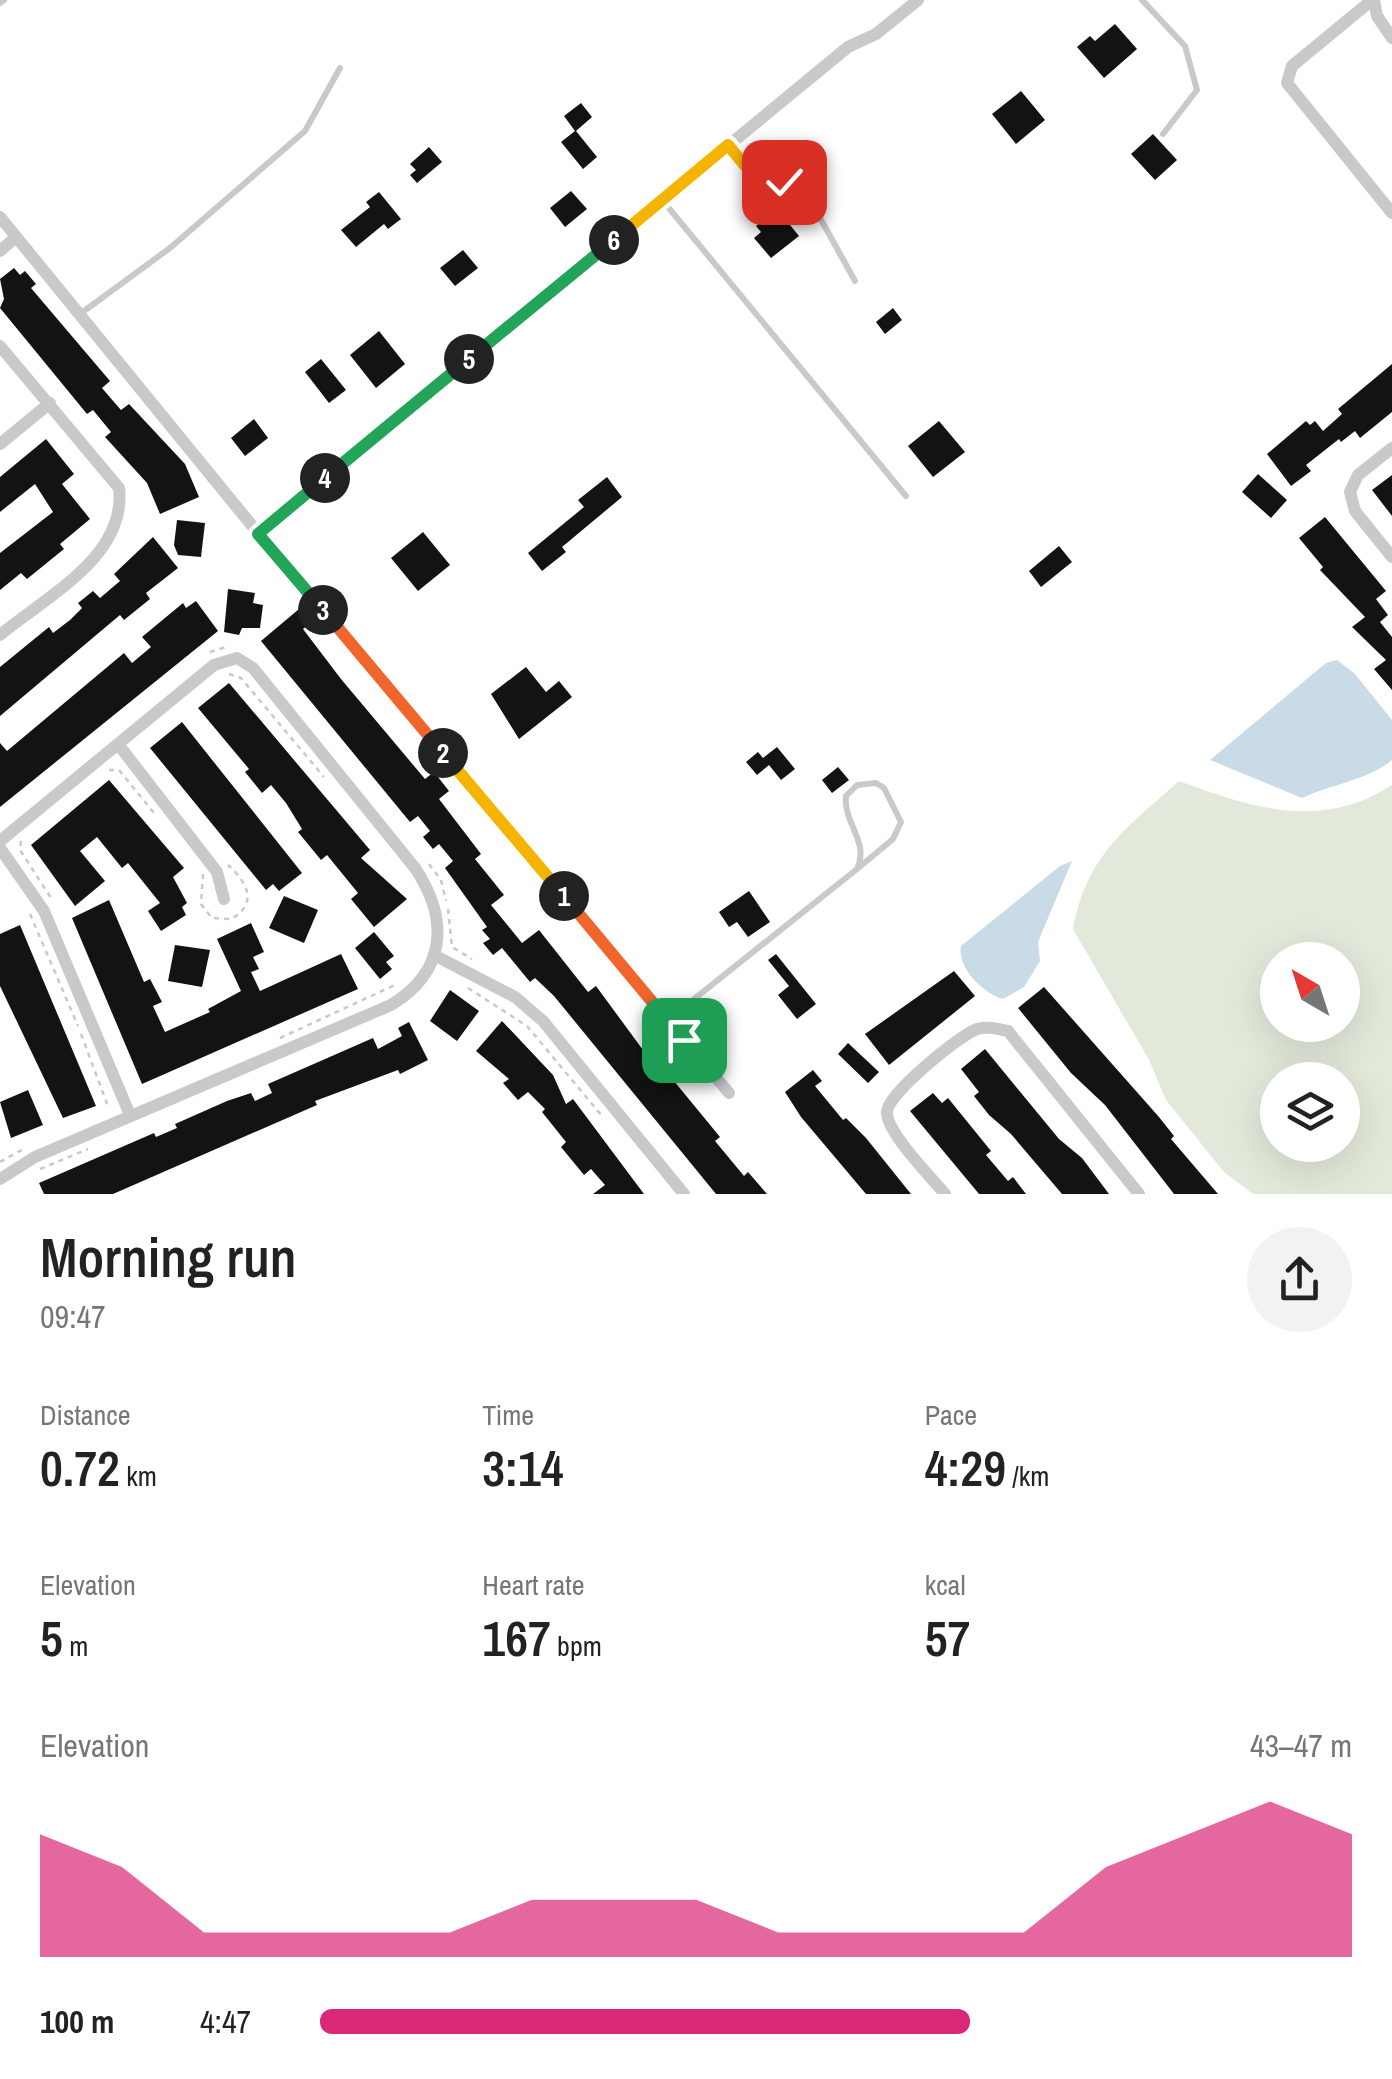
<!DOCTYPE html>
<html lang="en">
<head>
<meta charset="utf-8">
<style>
	body { margin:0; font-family:"Archivo Narrow",sans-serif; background:#f2f2f2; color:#222; height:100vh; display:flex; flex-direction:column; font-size:38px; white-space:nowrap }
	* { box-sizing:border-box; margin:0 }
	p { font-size:32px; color:#767676 }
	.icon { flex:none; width:55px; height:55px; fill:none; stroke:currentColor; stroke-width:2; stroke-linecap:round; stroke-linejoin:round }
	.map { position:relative; height:1194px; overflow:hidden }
	.sheet { display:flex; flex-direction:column; background:#fff; flex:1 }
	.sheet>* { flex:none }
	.needle { width:65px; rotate:321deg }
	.tools { position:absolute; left:1260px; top:942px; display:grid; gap:20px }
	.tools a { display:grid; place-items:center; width:100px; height:100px; border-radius:50%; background:#fff; box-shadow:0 10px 40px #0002; font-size:50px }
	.pin { position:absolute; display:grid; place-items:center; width:85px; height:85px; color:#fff; margin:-42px; border-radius:20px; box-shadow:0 5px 15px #0006 }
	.km { position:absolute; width:50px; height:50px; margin:-25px; border-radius:50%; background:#222; color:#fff; font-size:28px; line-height:50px; text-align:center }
	.round { display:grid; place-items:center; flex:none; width:105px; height:105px; border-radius:52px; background:#f2f2f2 }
	.head { display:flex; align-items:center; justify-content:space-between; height:170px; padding:0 40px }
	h1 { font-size:55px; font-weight:600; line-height:75px }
	.metrics { display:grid; grid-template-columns:repeat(3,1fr); gap:15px; height:170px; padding:10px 40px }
	.metrics div { display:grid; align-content:center }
	.metrics b { font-size:50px; font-weight:600 }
	.metrics small { font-size:28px; font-weight:400 }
	.metrics p { font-size:28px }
	.chart { height:280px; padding:20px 40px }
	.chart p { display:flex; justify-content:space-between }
	.chart svg { width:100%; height:180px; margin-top:10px; fill:#db2777; opacity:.7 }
	ul { padding:0 40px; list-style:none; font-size:32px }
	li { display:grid; grid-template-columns:160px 120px 1fr; align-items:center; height:75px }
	li i { height:25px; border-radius:12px; background:#db2777 }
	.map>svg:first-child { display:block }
</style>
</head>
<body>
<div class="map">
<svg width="1392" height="1194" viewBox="0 0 1392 1194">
	<rect width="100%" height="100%" fill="#fff"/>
	<path fill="#e2e9da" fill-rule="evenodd" d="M1179 781C1252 808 1321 831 1392 785V1194H1253L1224 1172 1166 1100 1149 1060 1073 929C1087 855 1125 829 1179 781ZM1278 960H1342V1025H1278ZM1278 1080H1342V1145H1278Z"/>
	<path fill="#c8dbe7" d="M1337 660 1355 674 1392 720V760C1368 780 1332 784 1302 798L1210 760 1326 663Z
		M1072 861 1038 942 1040 961 1024 987 1003 999C983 993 957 968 961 946L1060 866Z"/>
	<path fill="#131313" d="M1115 24 1137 49 1104 78 1077 47 1090 36 1095 41Z
		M1021 91 1045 120 1016 144 992 114Z
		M581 103 592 117 576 131 597 157 583 169 561 142 575 131 564 116Z
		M1153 134 1177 160 1155 180 1131 154Z
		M429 147 442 162 417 183 410 175 416 170 410 164Z
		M571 191 587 209 565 227 550 208Z
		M379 192 401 219 388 229 384 224 356 247 341 230 370 207 366 202Z
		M777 209 799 236 771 258 754 238 761 232 756 226Z
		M463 250 478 268 455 286 440 268Z
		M14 268 20 275 25 271 36 284 31 288 110 381 102 388 114 402 121 410 129 404 185 464 199 497 160 514 147 483 105 437 111 432 93 410 87 414 0 308 4 299 0 279Z
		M893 308 902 320 885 334 876 322Z
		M379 331 405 364 376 388 350 355Z
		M321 359 346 390 329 403 305 372Z
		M1392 364V412L1360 438 1355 431 1341 442 1339 439 1306 465 1311 471 1291 486 1267 454 1306 421 1310 425 1315 421 1323 431 1342 414 1338 409Z
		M254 419 268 438 245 456 231 438Z
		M939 421 965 452 933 477 908 446Z
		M46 439 74 474 62 484 90 519 60 544 64 549 27 579 21 573 0 590V553L53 512 35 484 0 512V477Z
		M1258 474 1287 500 1271 518 1242 492Z
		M1392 475V516L1372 490Z
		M607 477 622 497 562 547 566 552 542 571 528 553 584 507 578 500Z
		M1325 517 1386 591 1376 599 1388 615 1380 622 1392 637V690L1374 669 1386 660 1352 627 1365 617 1320 570 1323 567 1299 538Z
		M177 520 205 523 201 557 178 555 174 545Z
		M423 532 450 565 418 591 391 558Z
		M153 537 178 568 146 593 150 599 124 620 120 615 0 716V667L49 627 53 633 70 620 82 608 78 603 93 591 100 598 120 581 114 574Z
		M1059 546 1072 562 1041 587 1029 571Z
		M228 589 255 593 253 603 263 605 260 628H242L239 635 224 632Z
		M196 601 218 631 0 807V743L7 751 124 653 132 663 151 647 142 637 183 603 186 608Z
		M299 609 310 623 303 629 341 679 425 779 434 772 449 791 439 799 481 854 475 859 504 895 491 905 522 943 539 930 588 992 596 986 643 1050 653 1042 667 1058 660 1064 720 1137 715 1141 744 1176 748 1172 767 1194H716L554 996 535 978 530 982 502 948 493 955 483 943 490 939 482 930 487 927 445 868 453 861 439 844 433 849 423 837 430 831 418 816 410 822 261 641Z
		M526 667 546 692 559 681 572 697 519 739 491 694Z
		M229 683 370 850 361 858 407 899 374 927 351 899 358 893 327 855 321 860 298 832 302 829 286 803 271 785 262 793 245 772 249 769 198 708Z
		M182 722 302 873 279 891 273 884 266 890 150 748Z
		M777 747 795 769 781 780 769 765 757 775 746 762 758 752 763 758Z
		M838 767 849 780 832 793 822 780Z
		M109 780 184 868 173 877 187 903 182 907 186 915 161 931 148 911 160 903 128 863 122 868 97 837 80 851 105 881 75 906 31 845Z
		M749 891 770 922 748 937 737 922 729 927 719 912Z
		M284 896 318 910 304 943 269 928Z
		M109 900 144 982 150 979 162 1002 153 1006 165 1032 210 1012 208 1009 241 991 217 939 251 923 264 952 253 957 259 969 251 972 260 991 341 954 358 989 142 1084 72 918Z
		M20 925 96 1106 63 1118 0 986V934Z
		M374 932 394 956 386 962 392 969 380 979 355 948Z
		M175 945 210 950 202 987 168 981Z
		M776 954 816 1004 797 1019 778 995 789 986 768 960Z
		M954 971 975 996 889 1065 865 1034Z
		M1044 987 1159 1117 1174 1136 1171 1139 1218 1194H1174L1105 1105 1071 1073 1018 1008Z
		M450 990 479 1011 457 1041 430 1021Z
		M502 1021 553 1075 566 1104 573 1099 644 1194H593L605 1185 591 1169 584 1175 561 1147 566 1142 542 1112 545 1109 528 1092 518 1100 503 1083 509 1079 476 1051Z
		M409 1022 428 1060 400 1074 398 1070 315 1101 317 1105 113 1194H44L39 1183 154 1133 156 1137 177 1128 175 1124 227 1101 251 1093 255 1101 272 1093 268 1084 373 1038 378 1049 402 1036 398 1028Z
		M848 1043 879 1072 868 1083 838 1054Z
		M985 1049 1059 1139 1082 1158 1109 1194H1062L1011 1134 989 1115 974 1096 979 1092 961 1069Z
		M813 1070 822 1081 815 1086 843 1120 846 1118 866 1138 911 1194H866L801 1117 785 1092Z
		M28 1090 43 1125 11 1138 0 1102Z
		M933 1093 942 1103 948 1098 991 1151 986 1155 1008 1181 1013 1177 1026 1194H979L910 1111Z"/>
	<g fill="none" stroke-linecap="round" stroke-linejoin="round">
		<path stroke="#c9c9c9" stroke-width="2.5" stroke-dasharray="5 5" stroke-linecap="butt" d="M210 652 226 647
			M229 674 241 678 324 777
			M109 770H119L154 813
			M21 841 20 850 51 898
			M429 864 441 880 446 901
			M203 874 201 904 212 918 231 919C259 903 247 882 228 865
			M448 909 452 947 472 959
			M30 914 78 1026
			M468 988 527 1026 602 1116
			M81 1034 109 1109
			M280 1038 395 985
			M0 1162 25 1148
			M40 1169 88 1149"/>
		<path stroke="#c9c9c9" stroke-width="6" d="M1142 0 1185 46 1197 90 1163 134
			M0 3 4 0
			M729 146 752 174 784 181 814 207 855 281
			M663 201 906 496
			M80 314 170 248 305 131 340 68
			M669 1019 857 869C870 842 843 823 846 796L857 785 876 783 884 788 901 822 893 839 857 869"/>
		<path stroke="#c9c9c9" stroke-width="12" d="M1372 0 1292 66 1287 83 1392 213
			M1374 0 1377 16 1392 38
			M0 217 258 533 729 1093
			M0 251 16 237
			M0 346 119 488C127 556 47 596 0 635
			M0 444 50 403
			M1392 448 1358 475 1350 492 1355 511 1392 557
			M258 533 848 47 876 34 918 0
			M118 744 217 872 224 899
			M0 841 214 665 237 658 253 668 415 868C449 919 447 971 391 1005L35 1157 0 1179
			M0 848 44 911 130 1115
			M434 955 515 997 543 1021 684 1194
			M945 1194C931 1177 886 1132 887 1112 887 1094 960 1035 977 1029 988 1026 997 1029 1008 1031L1139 1194"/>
	</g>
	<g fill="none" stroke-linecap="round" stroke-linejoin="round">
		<g stroke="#fff" stroke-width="20">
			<path id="split-1" d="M564 896 684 1040"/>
		</g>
		<g stroke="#fff" stroke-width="20">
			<path id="split-2" d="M443 753 564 896"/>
		</g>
		<g stroke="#fff" stroke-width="20">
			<path id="split-3" d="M323 610 443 753"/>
		</g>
		<g stroke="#fff" stroke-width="20">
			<path id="split-4" d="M323 610 258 534 325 478"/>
		</g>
		<g stroke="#fff" stroke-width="20">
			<path id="split-5" d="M325 478 469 359"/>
		</g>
		<g stroke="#fff" stroke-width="20">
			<path id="split-6" d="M469 359 614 240"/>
		</g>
		<g stroke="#fff" stroke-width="20">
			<path id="split-7" d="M614 240 728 145 752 174 784 182"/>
		</g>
		<use href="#split-1" stroke="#f0652b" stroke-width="12"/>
		<use href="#split-2" stroke="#f5b400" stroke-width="12"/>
		<use href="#split-3" stroke="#f0652b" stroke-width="12"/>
		<use href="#split-4" stroke="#22a559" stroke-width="12"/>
		<use href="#split-5" stroke="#22a559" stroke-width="12"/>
		<use href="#split-6" stroke="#22a559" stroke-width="12"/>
		<use href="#split-7" stroke="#f5b400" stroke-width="12"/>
	</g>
</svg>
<div class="tools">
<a><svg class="needle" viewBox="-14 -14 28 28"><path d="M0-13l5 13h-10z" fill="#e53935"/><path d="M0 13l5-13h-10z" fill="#767676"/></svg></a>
<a><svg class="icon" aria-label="layers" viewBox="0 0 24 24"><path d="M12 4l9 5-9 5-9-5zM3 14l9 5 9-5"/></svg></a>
</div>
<div class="pin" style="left:684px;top:1040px;background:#1e9e55"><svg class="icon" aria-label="arrive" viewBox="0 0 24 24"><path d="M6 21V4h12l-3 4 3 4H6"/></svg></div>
<div class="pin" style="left:784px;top:182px;background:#d93025"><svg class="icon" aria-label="check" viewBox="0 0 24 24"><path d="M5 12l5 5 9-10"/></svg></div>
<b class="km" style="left:564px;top:896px">1</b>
<b class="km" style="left:443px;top:753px">2</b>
<b class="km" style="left:323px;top:610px">3</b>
<b class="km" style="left:325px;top:478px">4</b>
<b class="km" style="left:469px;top:359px">5</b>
<b class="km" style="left:614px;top:240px">6</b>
</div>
<section class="sheet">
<div class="head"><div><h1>Morning run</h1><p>09:47</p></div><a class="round"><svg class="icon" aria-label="share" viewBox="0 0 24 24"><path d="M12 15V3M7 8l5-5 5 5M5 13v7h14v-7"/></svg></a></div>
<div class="metrics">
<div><p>Distance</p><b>0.72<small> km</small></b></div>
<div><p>Time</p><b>3:14</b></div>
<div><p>Pace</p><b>4:29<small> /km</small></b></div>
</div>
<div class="metrics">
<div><p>Elevation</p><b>5<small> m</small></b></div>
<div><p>Heart rate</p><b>167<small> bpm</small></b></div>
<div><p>kcal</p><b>57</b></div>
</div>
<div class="chart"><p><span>Elevation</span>43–47 m</p>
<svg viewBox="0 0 160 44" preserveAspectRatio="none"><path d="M0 44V14L10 22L20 38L30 38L40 38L50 38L60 30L70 30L80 30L90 38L100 38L110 38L120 38L130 22L140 14L150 6L160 14V44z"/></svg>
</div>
<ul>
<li><b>100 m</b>4:47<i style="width:63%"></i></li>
</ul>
</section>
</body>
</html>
